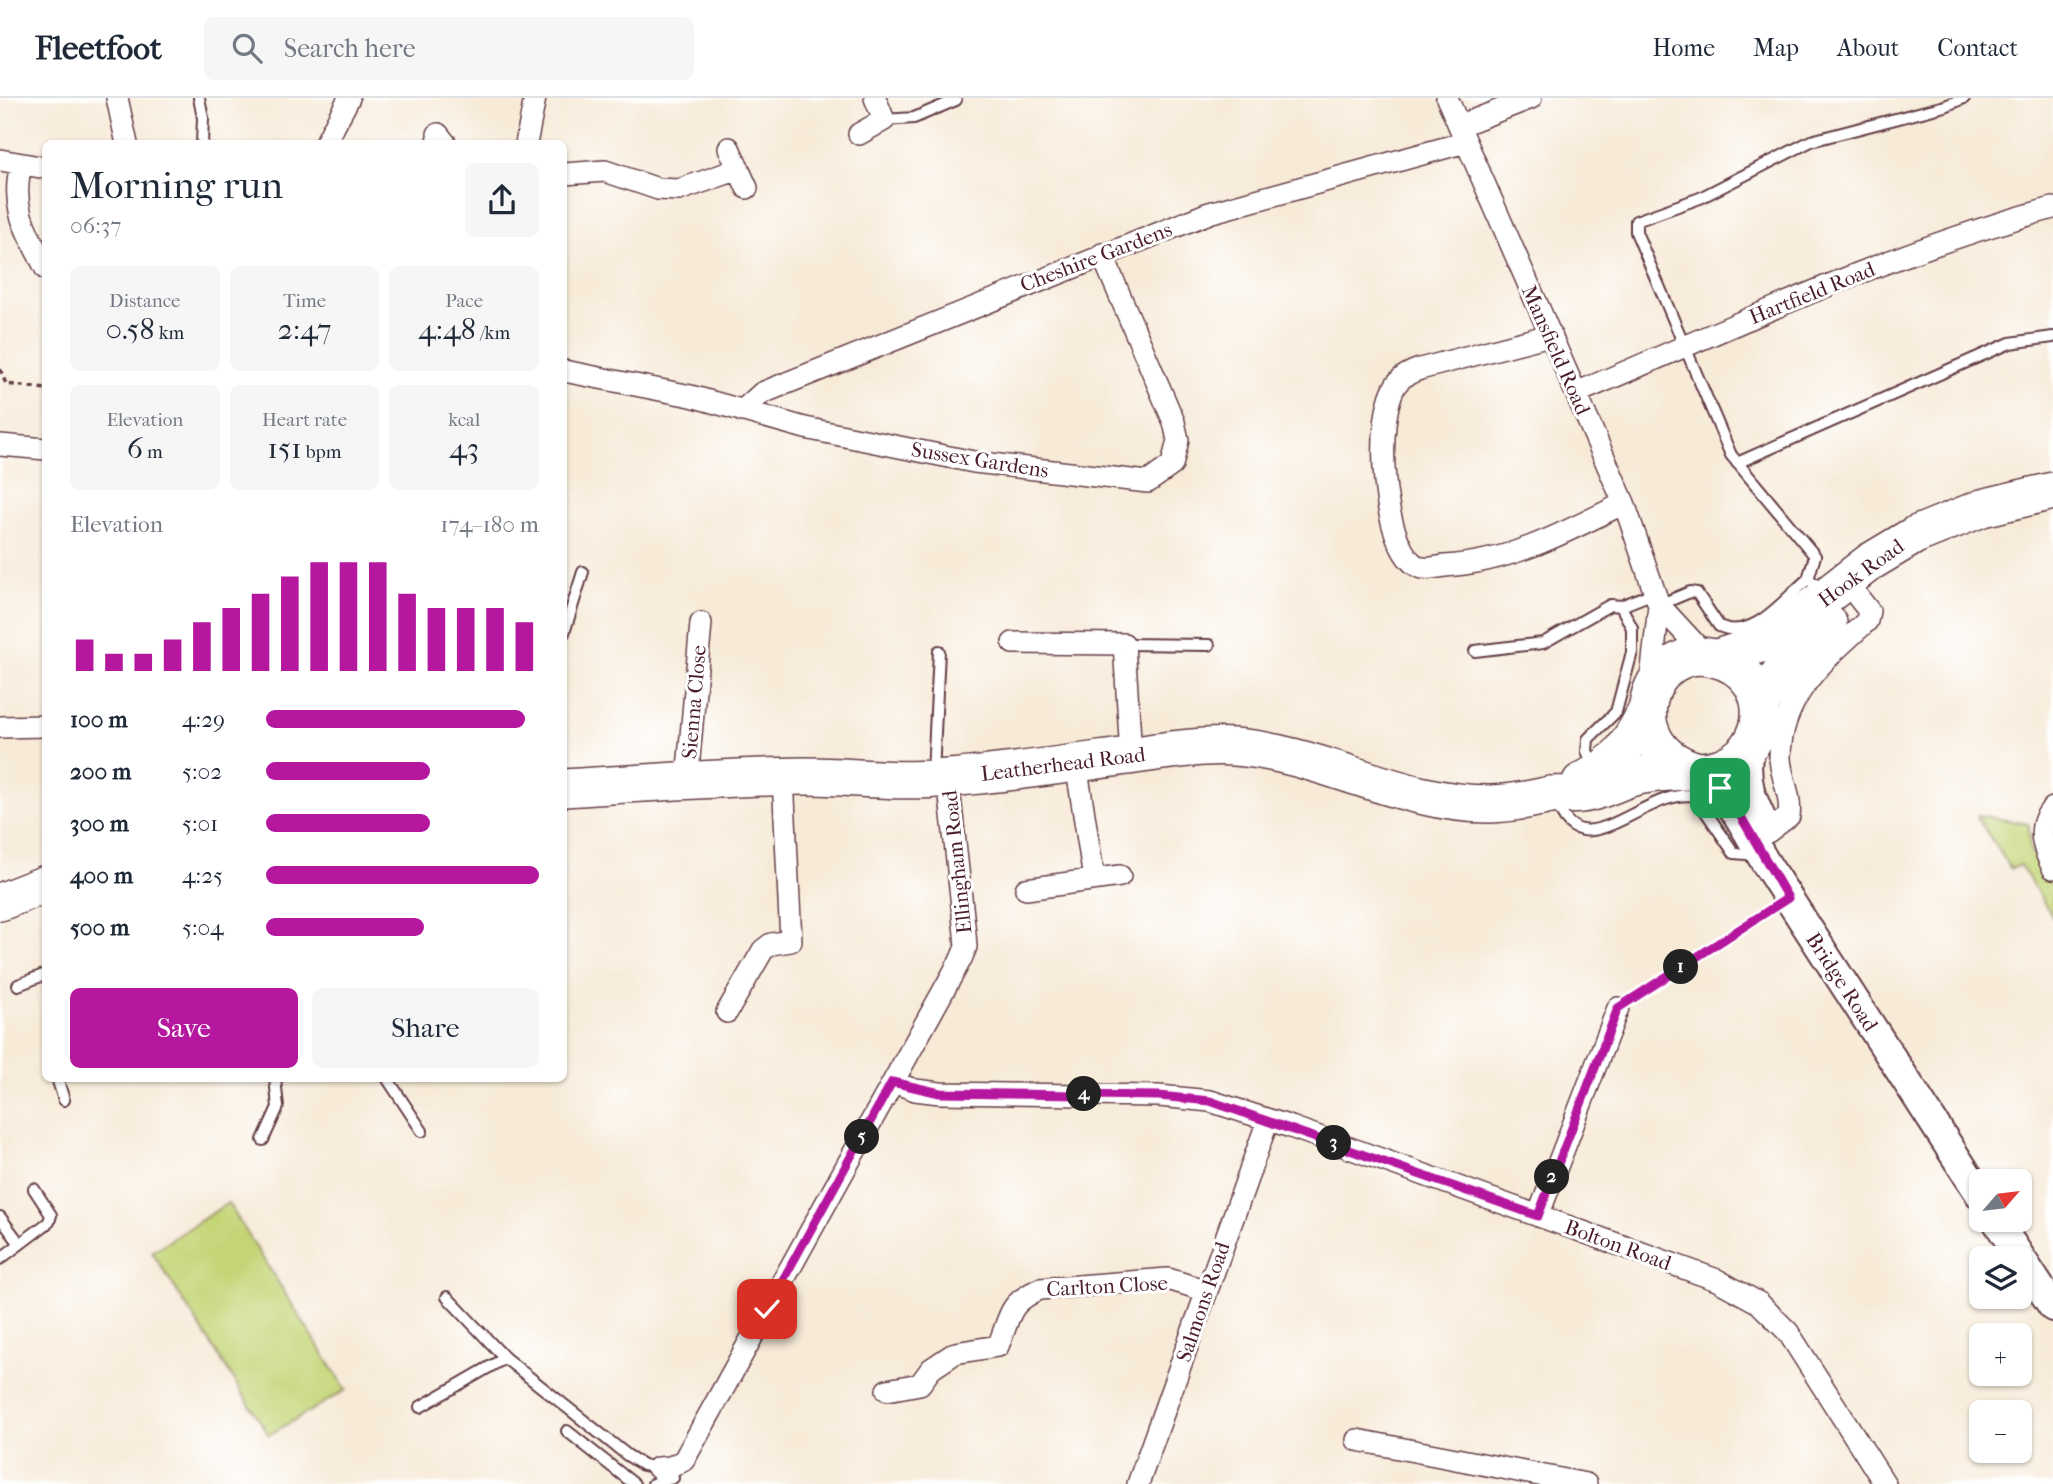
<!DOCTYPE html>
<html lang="en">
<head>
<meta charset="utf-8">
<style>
	body { margin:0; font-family:"IM FELL French Canon",serif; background:#f6f6f7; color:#1f2937; height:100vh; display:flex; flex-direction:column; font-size:26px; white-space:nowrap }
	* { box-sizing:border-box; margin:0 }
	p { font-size:23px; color:#747a83 }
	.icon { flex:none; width:38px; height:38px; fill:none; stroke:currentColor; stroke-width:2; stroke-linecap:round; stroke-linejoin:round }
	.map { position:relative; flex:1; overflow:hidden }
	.details { position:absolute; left:42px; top:42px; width:525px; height:942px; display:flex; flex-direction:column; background:#fff; border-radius:10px; box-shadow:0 2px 5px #0004 }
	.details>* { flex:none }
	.needle { width:46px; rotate:62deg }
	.fabs { position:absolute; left:1969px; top:1071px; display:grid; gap:14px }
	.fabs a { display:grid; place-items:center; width:63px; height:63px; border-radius:10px; background:#fff; box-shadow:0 2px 5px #0004; font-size:35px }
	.pin { position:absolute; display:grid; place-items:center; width:60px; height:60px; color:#fff; margin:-30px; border-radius:14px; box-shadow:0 4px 10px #0006 }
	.km { position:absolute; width:35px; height:35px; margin:-18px; border-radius:50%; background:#222; color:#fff; font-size:19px; line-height:35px; text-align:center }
	.round { display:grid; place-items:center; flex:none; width:74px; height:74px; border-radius:10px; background:#f6f6f7 }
	.overview { display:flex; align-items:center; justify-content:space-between; height:119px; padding:0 28px }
	h1 { font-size:38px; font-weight:600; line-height:52px }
	.figures { display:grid; grid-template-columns:repeat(3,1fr); gap:10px; height:119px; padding:7px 28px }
	.figures div { display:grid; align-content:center; border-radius:10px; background:#f6f6f7; text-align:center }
	.figures b { font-size:30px; font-weight:600 }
	.figures small { font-size:19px; font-weight:400 }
	.figures p { font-size:19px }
	.chart { height:196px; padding:14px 28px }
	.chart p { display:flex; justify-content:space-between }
	.chart svg { width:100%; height:126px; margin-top:7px; stroke:#b5179e; stroke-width:6 }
	.button { display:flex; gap:14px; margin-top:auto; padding:14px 28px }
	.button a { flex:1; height:80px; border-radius:10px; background:#b5179e; color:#fff; font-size:28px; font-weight:600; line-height:80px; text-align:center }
	.button a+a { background:#f6f6f7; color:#1f2937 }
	ul { padding:0 28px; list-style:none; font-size:23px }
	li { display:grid; grid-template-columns:112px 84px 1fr; align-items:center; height:52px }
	li i { height:18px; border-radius:9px; background:#b5179e }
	header { display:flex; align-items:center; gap:42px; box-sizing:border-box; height:98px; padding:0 35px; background:#fff; border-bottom:2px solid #e0e1e3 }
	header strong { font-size:33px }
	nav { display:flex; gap:38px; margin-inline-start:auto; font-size:24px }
	.search { width:490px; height:63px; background:#f6f6f7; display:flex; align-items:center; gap:18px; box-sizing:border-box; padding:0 24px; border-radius:10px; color:#747a83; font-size:26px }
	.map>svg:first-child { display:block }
</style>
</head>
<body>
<header>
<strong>Fleetfoot</strong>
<div class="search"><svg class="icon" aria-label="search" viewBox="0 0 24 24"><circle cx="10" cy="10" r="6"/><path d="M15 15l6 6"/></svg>Search here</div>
<nav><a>Home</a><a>Map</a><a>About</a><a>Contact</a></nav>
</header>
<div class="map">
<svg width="2053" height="1386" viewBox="0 0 2053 1386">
	<rect width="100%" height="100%" fill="#fff"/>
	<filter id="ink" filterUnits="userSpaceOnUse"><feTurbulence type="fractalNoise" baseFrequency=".0143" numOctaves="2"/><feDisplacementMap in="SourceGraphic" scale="14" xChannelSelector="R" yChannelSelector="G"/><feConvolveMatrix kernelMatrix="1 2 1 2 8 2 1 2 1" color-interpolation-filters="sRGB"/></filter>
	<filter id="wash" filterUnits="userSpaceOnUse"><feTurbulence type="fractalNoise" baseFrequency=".00686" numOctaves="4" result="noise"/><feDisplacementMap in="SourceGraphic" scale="28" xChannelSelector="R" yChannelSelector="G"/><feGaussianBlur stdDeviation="1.57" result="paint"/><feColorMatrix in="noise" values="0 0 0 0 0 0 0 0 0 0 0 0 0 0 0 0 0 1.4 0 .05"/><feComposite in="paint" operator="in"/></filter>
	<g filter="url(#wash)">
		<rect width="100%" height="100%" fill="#f7ead7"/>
		<path fill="#c4d577" stroke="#877a51" stroke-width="2" d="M1978 717 2029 726 2030 752 2053 789V819L2020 767 2011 771 1977 719Z
			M228 1105 346 1292 269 1337 152 1154Z"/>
	</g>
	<g filter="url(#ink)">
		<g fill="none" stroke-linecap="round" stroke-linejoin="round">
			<g stroke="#643d45" stroke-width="14">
				<path id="lane" d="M199 0 203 20 202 46
					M884 22 914 20 956 2
					M1737 365 2010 245 2053 239
					M1808 481 1815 458 1731 357 1636 134V123L1700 100 1811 43 1945 8 1964 0
					M1659 507 1690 494 1697 495 1719 528C1753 544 1784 501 1808 481L1814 485
					M564 535 583 474
					M1124 546 1209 547
					M1475 553 1543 545 1610 507 1621 508 1656 494
					M1594 669 1587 653 1588 641 1616 614 1632 554V530L1621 508
					M933 675 939 553
					M1556 701C1579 778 1646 688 1695 698L1734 755 1746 756 1757 751
					M18 887 46 876
					M57 980 64 1002
					M387 980 422 1033
					M263 1042 278 1009 275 980
					M0 1119 20 1146
					M0 1161 49 1124 51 1117 34 1091
					M447 1199 505 1260
					M420 1309 505 1260 627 1357 643 1367 658 1370
					M567 1333 634 1386
					M653 1386 673 1380"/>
			</g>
			<g stroke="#643d45" stroke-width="24">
				<path id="street" d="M117 0 127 46
					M1447 0 1624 405 1659 507 1650 590
					M1459 28 1531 0
					M438 36 446 46
					M859 36 884 22 875 0
					M325 46 349 0
					M526 46 535 0
					M729 50 747 90
					M0 62 46 70
					M21 67C10 110 27 134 46 171
					M564 76 605 73 658 91 679 92 739 71
					M1550 237 1420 271C1411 274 1404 277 1398 284 1373 315 1381 452 1419 469 1426 472 1437 469 1445 468 1511 464 1566 434 1624 405
					M564 273 691 298 805 330 974 364 1148 384 1172 367 1178 342 1174 324 1102 156
					M1576 295C1733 229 1888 154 2053 110
					M742 313 762 295 1209 115 1466 44
					M0 347 46 351
					M1659 507 1707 559
					M1013 545 1124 546 1131 657
					M0 629 46 628
					M1076 665 1094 781
					M687 683 701 525
					M2053 710C2035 728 2043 751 2053 770
					M1768 734 1789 718C1792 697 1781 680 1780 660 1780 598 1825 561 1867 523L1869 513 1858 499
					M1026 791 1120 778
					M727 914 763 852 771 846 791 843 783 679
					M893 984 915 992 940 995 1159 998 1210 1003 1291 1029 1717 1182 1759 1205 1788 1234 1885 1386
					M1538 1118 1618 910
					M887 1292 920 1286 931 1271 955 1255 998 1248C1011 1219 1006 1206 1040 1191L1168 1181 1207 1193
					M1357 1342 1586 1386
					M658 1370 671 1369 684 1362 961 861 966 849 965 836 948 680
					M1138 1386 1268 1022"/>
			</g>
			<g stroke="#643d45" stroke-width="32">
				<path id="secondary" d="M1749 651C1743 683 1752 702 1766 730
					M1700 673C1731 699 1745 730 1765 764L1981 1098
					M1996 1122 2053 1209"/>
			</g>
			<g stroke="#643d45" stroke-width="40">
				<path id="highway" d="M1717 560 1767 544 1870 464 1915 437 1982 410 2053 393
					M1760 607C1780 571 1797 551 1828 525
					M1581 684C1620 663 1627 651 1647 612
					M564 690C644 685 724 679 805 678 853 678 901 685 948 680 1009 675 1069 666 1128 658 1163 653 1199 647 1234 649 1322 655 1401 707 1491 706 1511 706 1531 701 1551 697 1561 696 1571 697 1581 696 1601 694 1619 682 1638 678 1658 674 1679 673 1698 673 1771 672 1784 577 1714 560 1649 543 1613 647 1695 672
					M0 804 46 786"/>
			</g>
			<path stroke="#643d45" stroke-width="3.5" stroke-dasharray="5 5" stroke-linecap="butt" d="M0 271 6 286 46 291
				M1634 900 1771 810"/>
			<use href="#lane" stroke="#fff" stroke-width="10"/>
			<use href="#street" stroke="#fff" stroke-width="21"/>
			<use href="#secondary" stroke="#fff" stroke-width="28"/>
			<use href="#highway" stroke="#fff" stroke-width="37"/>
		</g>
	</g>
	<g fill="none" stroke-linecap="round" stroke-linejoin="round" filter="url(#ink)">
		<g stroke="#fff" stroke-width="14">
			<path id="route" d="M767 1211 892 984 940 995 1159 998 1210 1003 1538 1118 1618 910 1788 800 1737 712 1720 690"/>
		</g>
		<use href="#route" stroke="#b5179e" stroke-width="9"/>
	</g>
	<g text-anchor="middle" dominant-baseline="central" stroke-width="6" stroke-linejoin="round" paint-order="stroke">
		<g font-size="21" fill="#4a1f2b" stroke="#fff">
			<text transform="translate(1096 159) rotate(-21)">Cheshire Gardens</text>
			<text transform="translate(1812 195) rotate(-22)">Hartfield Road</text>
			<text transform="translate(1556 252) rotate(66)">Mansfield Road</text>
			<text transform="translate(980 362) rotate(9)">Sussex Gardens</text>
			<text transform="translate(1861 475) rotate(-36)">Hook Road</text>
			<text transform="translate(694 604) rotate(-85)">Sienna Close</text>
			<text transform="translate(1063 666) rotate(-7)">Leatherhead Road</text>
			<text transform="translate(957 764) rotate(-96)">Ellingham Road</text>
			<text transform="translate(1842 884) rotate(57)">Bridge Road</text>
			<text transform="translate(1618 1147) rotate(20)">Bolton Road</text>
			<text transform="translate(1107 1188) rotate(-3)">Carlton Close</text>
			<text transform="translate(1203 1204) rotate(-71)">Salmons Road</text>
		</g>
	</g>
</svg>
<div class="fabs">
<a><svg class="needle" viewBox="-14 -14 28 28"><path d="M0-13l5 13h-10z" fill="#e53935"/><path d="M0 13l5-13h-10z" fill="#747a83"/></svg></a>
<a><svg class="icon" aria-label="layers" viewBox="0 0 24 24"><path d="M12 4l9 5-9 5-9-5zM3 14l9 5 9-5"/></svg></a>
<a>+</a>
<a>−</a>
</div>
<div class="pin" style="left:1720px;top:690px;background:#1e9e55"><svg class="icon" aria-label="arrive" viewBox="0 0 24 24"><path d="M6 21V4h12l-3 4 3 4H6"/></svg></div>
<div class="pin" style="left:767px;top:1211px;background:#d93025"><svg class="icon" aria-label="check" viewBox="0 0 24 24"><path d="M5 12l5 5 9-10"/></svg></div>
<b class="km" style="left:1681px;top:869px">1</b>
<b class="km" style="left:1552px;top:1079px">2</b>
<b class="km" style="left:1334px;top:1045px">3</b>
<b class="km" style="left:1084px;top:996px">4</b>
<b class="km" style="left:862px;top:1039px">5</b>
<section class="details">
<div class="overview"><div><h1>Morning run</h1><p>06:37</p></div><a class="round"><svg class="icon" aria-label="share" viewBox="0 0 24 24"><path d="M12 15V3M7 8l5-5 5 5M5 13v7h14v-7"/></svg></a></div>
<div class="figures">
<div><p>Distance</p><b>0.58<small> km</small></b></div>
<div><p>Time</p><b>2:47</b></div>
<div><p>Pace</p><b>4:48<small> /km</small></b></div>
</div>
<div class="figures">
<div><p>Elevation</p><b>6<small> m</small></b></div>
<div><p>Heart rate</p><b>151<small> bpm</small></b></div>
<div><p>kcal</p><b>43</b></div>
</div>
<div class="chart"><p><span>Elevation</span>174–180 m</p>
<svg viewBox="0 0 160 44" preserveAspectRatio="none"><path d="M5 44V33M15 44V38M25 44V38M35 44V33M45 44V27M55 44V22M65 44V17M75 44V11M85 44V6M95 44V6M105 44V6M115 44V17M125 44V22M135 44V22M145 44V22M155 44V27"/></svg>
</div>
<ul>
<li><b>100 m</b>4:29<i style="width:95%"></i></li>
<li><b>200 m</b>5:02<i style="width:60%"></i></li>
<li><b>300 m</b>5:01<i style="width:60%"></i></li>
<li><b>400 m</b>4:25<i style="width:100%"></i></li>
<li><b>500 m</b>5:04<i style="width:58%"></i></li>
</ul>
<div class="button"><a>Save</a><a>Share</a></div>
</section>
</div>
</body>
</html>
